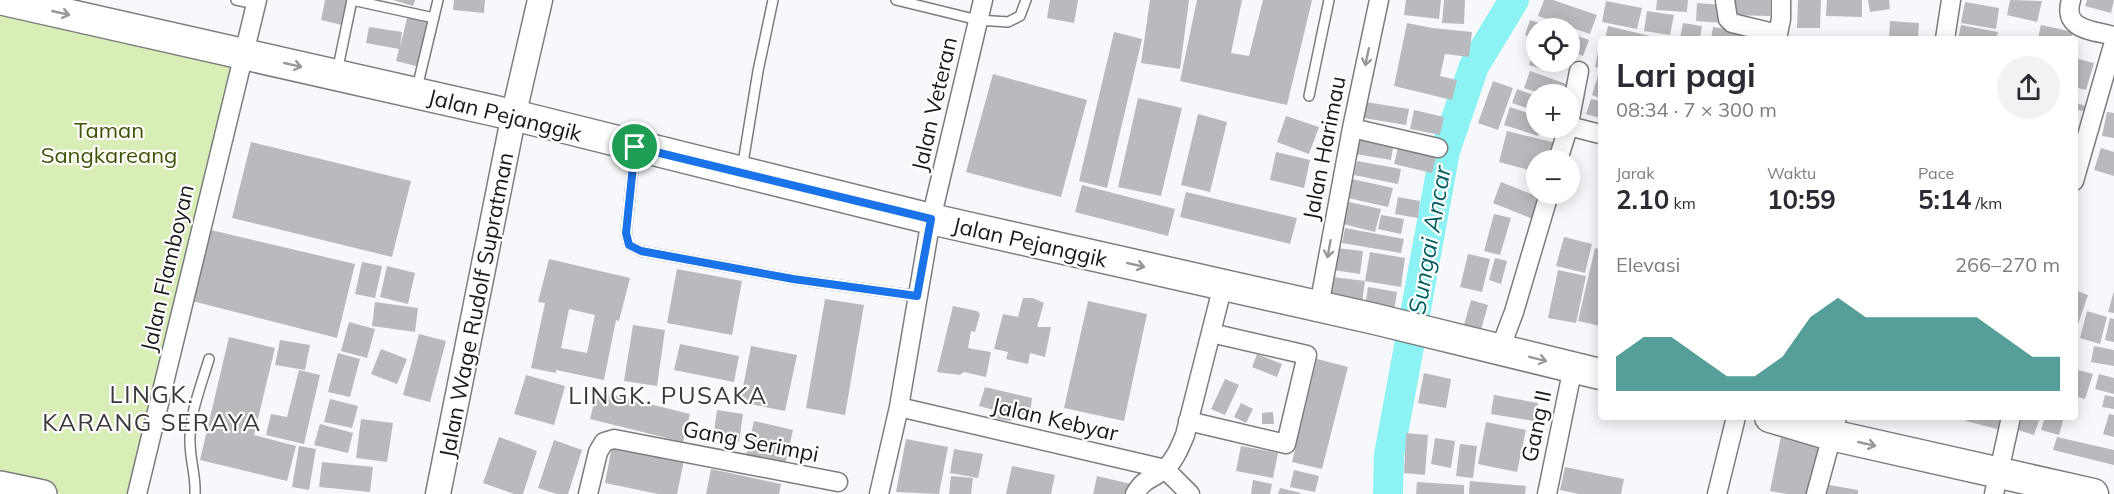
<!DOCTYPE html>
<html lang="id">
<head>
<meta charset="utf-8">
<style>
	body { margin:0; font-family:Mulish,sans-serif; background:#f2f2f3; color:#2b2b33; height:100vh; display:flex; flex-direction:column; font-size:22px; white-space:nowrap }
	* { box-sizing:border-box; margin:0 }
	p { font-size:20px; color:#7c7c81 }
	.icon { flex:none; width:33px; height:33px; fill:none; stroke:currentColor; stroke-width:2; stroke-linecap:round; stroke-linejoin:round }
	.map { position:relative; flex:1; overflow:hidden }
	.side { position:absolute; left:1598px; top:36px; width:480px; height:384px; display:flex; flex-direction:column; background:#fff; border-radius:6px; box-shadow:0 3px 15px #0003 }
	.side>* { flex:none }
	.fabs { position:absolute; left:1526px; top:18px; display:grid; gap:12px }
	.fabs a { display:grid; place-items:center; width:54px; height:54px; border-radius:50%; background:#fff; box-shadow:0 3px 15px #0003; font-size:30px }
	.pin { position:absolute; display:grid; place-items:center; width:51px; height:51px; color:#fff; margin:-26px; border:3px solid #fff; border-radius:50%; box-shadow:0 2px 6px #0007 }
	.round { display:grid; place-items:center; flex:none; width:63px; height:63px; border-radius:32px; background:#f2f2f3 }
	.overview { display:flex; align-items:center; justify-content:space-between; height:102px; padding:0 18px }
	h1 { font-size:33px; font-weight:700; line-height:45px }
	.figures { display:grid; grid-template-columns:repeat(3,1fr); gap:9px; height:102px; padding:6px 18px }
	.figures div { display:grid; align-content:center }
	.figures b { font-size:26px; font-weight:700 }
	.figures small { font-size:16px; font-weight:400 }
	.figures p { font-size:16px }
	.chart { height:168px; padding:12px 18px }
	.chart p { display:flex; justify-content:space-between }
	.chart svg { width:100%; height:108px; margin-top:6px; fill:#0f766e; opacity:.7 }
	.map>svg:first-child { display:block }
</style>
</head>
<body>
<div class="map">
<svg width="2114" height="494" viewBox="0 0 2114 494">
	<rect width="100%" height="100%" fill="#f7f8fb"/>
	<path fill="#d9edb7" d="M0 11 241 58 137 494H61L0 476Z"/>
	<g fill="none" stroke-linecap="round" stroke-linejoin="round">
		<path stroke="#8df2f3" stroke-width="30" d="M1388 494 1389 455 1445 151 1474 66 1514 0"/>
	</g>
	<path fill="#b9babe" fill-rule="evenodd" d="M325 0H352L346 26 321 20Z
		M393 0H415L413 6Z
		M454 0H485L484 13 453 10Z
		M1050 0H1078L1074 23 1047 18Z
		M1150 0H1189L1180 69 1141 63Z
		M1197 0H1242L1231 53 1249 56 1263 0H1312L1287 105 1180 81Z
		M1406 0H1441L1439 19 1404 15Z
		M1444 0H1465L1464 24 1442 23Z
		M1544 0H1553L1597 15 1590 34 1538 16Z
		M1657 0H1688L1687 12 1656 10Z
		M1732 0H1770V16L1732 15Z
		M1798 0H1821L1820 28H1797Z
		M1827 0H1862V17L1826 16Z
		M1868 0H1889L1890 9 1870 12Z
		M2010 0 2042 1 2037 22 2007 15Z
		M2087 0H2114L2111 13 2085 6Z
		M1606 1 1642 8 1637 29 1602 22Z
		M1965 2 1999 8 1996 29 1961 23Z
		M1697 3 1725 5 1723 23 1696 21Z
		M1647 11 1674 15 1670 35 1644 31Z
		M408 14 432 20 420 67 396 61 399 49 366 43 369 27 402 32 400 47Z
		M1530 20 1555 28H1536V39L1525 35Z
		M1890 21 1919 23 1918 39H1889Z
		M1407 23 1432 28 1472 32 1469 57 1445 54 1440 76 1457 80 1452 100 1394 86Z
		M1683 23 1702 26 1700 39H1680Z
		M1961 25 1998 32 1996 39H1958Z
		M2041 25 2073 32 2071 39 2038 38Z
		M1608 26 1650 36V39H1605Z
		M1713 27 1758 34 1757 39H1711Z
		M1114 32 1142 39 1107 188 1079 181Z
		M1569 33 1589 40 1583 56 1569 51Z
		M1536 44V62H1554L1551 72 1529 65Z
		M1599 47H1600V68L1595 67Z
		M2074 58 2094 63 2086 90 2074 87Z
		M1600 69V98L1592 95Z
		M1530 71 1569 85 1565 94H1542L1524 88Z
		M993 74 1087 100 1061 197 966 172Z
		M1493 81 1513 88 1498 130 1478 123Z
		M1517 89 1536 96V111L1512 103Z
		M1138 98 1182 108 1161 196 1118 187Z
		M1591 99 1600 101V118L1586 114Z
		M1366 102 1409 109 1406 125 1364 118Z
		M2077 103 2091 108 2089 113 2075 109Z
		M1510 107 1536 116V128H1541L1538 136 1504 125Z
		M1414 110 1444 117 1440 135 1410 129Z
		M2107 112 2114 113V138L2102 136Z
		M1198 114 1227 122 1210 192 1181 185Z
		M1286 116 1319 127 1309 154 1277 142Z
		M1507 131 1556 143 1551 160H1536V172L1499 162Z
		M1359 135 1394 141 1391 160 1356 154Z
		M251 142 411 181 392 257 232 218Z
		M1399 144 1437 153 1432 173 1394 164Z
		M2101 148 2114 152V176L2094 170Z
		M1276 152 1310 160 1304 188 1270 180Z
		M1357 161 1401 169 1398 184 1354 175Z
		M1352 179 1393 188 1388 207 1348 198Z
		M1501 182 1541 198 1533 219 1493 203Z
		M1082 185 1175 209 1168 236 1075 212Z
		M1186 192 1297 218 1290 244 1180 217Z
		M1398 197 1420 201 1418 218 1395 214Z
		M1349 202 1381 209 1375 232 1343 224Z
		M1494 214 1511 218 1500 255 1484 251Z
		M1381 215 1404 219 1401 234 1378 229Z
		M1345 228 1404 239 1401 253 1342 243Z
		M211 230 355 264 337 338 192 301Z
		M1564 237 1592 244 1585 273 1556 266Z
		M1336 248 1363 251 1360 274 1333 270Z
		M1595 248 1600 249V326L1578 321Z
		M1370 252 1405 258 1401 287 1365 281 1362 303 1330 299 1333 277 1365 281Z
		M1468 254 1490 259 1482 292 1460 287Z
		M1495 258 1507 261 1501 284 1489 280Z
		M549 259 630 278 619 321 616 320 604 380 556 370V373L531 368 545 303 538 302ZM569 309 595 315 587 353 561 348Z
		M362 262 382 266 375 298 355 294Z
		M387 266 415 273 408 304 380 297Z
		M677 269 742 281 732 335 667 323Z
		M1558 270 1586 276 1576 323 1548 318Z
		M1368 287 1397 292 1394 311 1365 306Z
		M2074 290 2088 295 2075 333H2074Z
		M2114 291V313L2108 312Z
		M1023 298H1033L1044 303 1037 327H1051L1045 357 1030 353 1028 364 1006 359 1008 352 994 349 1003 314 1018 317Z
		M825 299 864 305 845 415 806 408Z
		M1471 300 1488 305 1481 330 1464 325Z
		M1088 301 1147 314 1124 421 1064 408Z
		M375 302 418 308 415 332 372 326Z
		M953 306 977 311 980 314 975 332 971 331 968 348 991 352 986 377 964 372 960 375 937 372Z
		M2087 311 2107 317 2100 344 2080 338Z
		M2110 318 2114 319V342L2105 340Z
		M349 322 375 329 367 358 341 351Z
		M633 325 665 330 657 386 624 381Z
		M419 334 446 341 430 402 403 395Z
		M229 337 275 348 254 435 296 446 287 481 200 460Z
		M280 340 310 345 305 370 275 365Z
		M680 344 739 356 734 382 674 370Z
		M751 346 797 355 785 411 740 402Z
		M2094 346 2114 350V366L2091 362Z
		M381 349 407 359 397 384 371 374Z
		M338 353 360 359 350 397 328 392Z
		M1257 354 1282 364 1277 377 1252 367Z
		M1317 359 1348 367 1322 469 1292 462Z
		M2074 369 2093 374 2085 399 2074 396Z
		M299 370 320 375 304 444 266 435 271 414 287 417Z
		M1424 373 1451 379 1446 408 1418 403Z
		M2099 374 2114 378V394L2095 389Z
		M526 375 565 386 554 425 514 414Z
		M1225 379 1239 385 1225 415 1211 409Z
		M985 387 1032 398 1030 414 1026 415 1012 413 1011 421 997 419 998 411 979 406Z
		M597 391 690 414 683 442 590 419Z
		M1494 395 1538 403 1534 421 1491 414Z
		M2105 395 2114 397V409L2102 407Z
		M330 399 358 406 352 428 324 422Z
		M1241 403 1253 409 1246 423 1234 417Z
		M717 410 743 414 739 442 713 438Z
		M1273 412 1274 424H1262V413Z
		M2109 414 2114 415V437L2103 434Z
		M1967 417H2005L2001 430 1966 421Z
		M2022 417H2040L2034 435 2018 430Z
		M2045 417H2064L2059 435 2041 430Z
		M361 419 393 423 387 462 356 458Z
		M754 421 793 430 785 465 746 456Z
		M1486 422 1526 430 1517 472 1478 464Z
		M320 424 353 433 348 453 314 445Z
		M1406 433 1428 435 1425 475 1404 473Z
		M1781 436 1824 444 1814 494H1787L1770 491Z
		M499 437 537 451 523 494H514L483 483Z
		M2057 437 2114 450V465L2053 450Z
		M1435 438 1455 441 1451 468 1431 464Z
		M906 439 948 447 939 494 896 492Z
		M554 440 582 450 568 494H557L538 488Z
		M1460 444 1477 446 1473 478 1456 476Z
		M299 446 316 449 309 490 292 487Z
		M612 446 684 460 677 494H658L605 483Z
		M1241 446 1278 453 1273 478 1236 471Z
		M954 449 983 454 978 478 950 473Z
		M322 462 373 467 370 492 319 487Z
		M1012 466 1055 475 1051 494H1006Z
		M1565 467 1624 479 1621 494H1579L1560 490Z
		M711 469 781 484 779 494H706Z
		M1294 470 1319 476 1315 492 1290 487Z
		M951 476 973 478 971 494H949Z
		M1097 476 1131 484 1128 494H1093Z
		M1253 480 1272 484 1270 494H1251Z
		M1470 481 1526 486 1525 494H1469Z
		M1417 482 1464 485V494H1416Z
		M1829 485 1858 490V494H1827Z
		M1280 488 1301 493 1300 494H1278Z"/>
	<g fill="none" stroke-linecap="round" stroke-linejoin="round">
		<g stroke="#7c7d80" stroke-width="12">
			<path id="service" d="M236 0 256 4
				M352 0 434 18
				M896 0 978 20 1008 22 1020 16 1026 0
				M337 72 352 0
				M417 88 438 0
				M1309 96 1329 0
				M635 148 626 233 629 245 641 251 793 279 917 296
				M742 169 758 71 773 0
				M195 494C196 476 190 460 190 442 189 415 201 386 209 359"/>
		</g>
		<g stroke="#7c7d80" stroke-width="21">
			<path id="minor" d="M1725 0 1728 19 1732 23 1778 34
				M2071 0C2062 30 2092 30 2114 36
				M1777 39 1781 19V0
				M1945 39 1951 0
				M1569 123 1579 71
				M1569 126 1600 134
				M1352 128 1438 148
				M1558 160 1568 128
				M2074 181 2114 42
				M1319 306 1352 128 1379 0
				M1500 349 1514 312 1549 194
				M899 407 1165 469 1190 494
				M1188 421 1286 444 1307 355 1211 333
				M137 494 257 0
				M588 494 598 452 604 442 614 439 838 482
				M879 494 899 407 931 219 983 0
				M1135 494C1145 477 1152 480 1165 469 1175 460 1180 447 1185 435L1223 285
				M1547 494 1573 367
				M1717 494 1736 417
				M1816 494 1837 417
				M1994 494 2011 417"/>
		</g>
		<g stroke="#7c7d80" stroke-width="27">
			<path id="tertiary" d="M438 494 516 104 540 0"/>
		</g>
		<g stroke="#7c7d80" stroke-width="30">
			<path id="secondary" d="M0 485 43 494"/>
		</g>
		<g stroke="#7c7d80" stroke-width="33">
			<path id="primary" d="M4 0 513 115 931 219 1375 319 1600 374
				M1770 417 1831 435 2093 494"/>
		</g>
		<use href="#service" stroke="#fff" stroke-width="9"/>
		<use href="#minor" stroke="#fff" stroke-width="18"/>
		<use href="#tertiary" stroke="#fff" stroke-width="24"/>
		<use href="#secondary" stroke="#fff" stroke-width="27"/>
		<use href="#primary" stroke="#fff" stroke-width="30"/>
	</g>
	<defs><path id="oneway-shaft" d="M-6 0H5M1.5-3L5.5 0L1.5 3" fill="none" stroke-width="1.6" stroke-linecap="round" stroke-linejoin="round" transform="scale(1.5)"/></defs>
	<g stroke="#989898">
		<use href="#oneway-shaft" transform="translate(61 13) rotate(13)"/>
		<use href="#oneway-shaft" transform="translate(1367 57) rotate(102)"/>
		<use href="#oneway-shaft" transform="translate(293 65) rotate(13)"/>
		<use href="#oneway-shaft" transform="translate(1329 249) rotate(100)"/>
		<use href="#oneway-shaft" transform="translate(1136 265) rotate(13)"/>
		<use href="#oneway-shaft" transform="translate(1538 359) rotate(14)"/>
		<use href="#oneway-shaft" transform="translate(1867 444) rotate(13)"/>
	</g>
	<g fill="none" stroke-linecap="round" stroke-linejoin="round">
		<g stroke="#fff" stroke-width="12">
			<path id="route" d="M635 147 931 219 917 296 793 279 641 251 629 245 626 233Z"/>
		</g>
		<use href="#route" stroke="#1a73e8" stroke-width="8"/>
	</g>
	<g text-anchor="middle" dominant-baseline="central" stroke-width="4.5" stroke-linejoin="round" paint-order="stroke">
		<g font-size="22" fill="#19191b" stroke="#fff">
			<text transform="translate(934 104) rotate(-77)">Jalan Veteran</text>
			<text transform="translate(505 115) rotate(14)">Jalan Pejanggik</text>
			<text transform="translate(1324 148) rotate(-79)">Jalan Harimau</text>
			<text transform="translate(1030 242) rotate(13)">Jalan Pejanggik</text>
			<text transform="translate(167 268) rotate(-77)">Jalan Flamboyan</text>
			<text transform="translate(476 305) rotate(-79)">Jalan Wage Rudolf Supratman</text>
			<text transform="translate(1055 419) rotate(13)">Jalan Kebyar</text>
			<text transform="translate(1536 426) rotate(-78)">Gang II</text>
			<text transform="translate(751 441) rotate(11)">Gang Serimpi</text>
		</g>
		<g font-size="22" fill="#405406" stroke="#fff">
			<text x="109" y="130">Taman<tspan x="109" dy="25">Sangkareang</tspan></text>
		</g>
		<g font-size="24" font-style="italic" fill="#005f61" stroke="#fff">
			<text transform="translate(1429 240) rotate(-80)">Sungai Ancar</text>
		</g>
		<g font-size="24" letter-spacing="1.5" fill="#3a3a3d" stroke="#fff">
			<text x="152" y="394">LINGK.<tspan x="152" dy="28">KARANG SERAYA</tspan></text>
			<text x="668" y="395">LINGK. PUSAKA</text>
		</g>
	</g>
</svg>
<div class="fabs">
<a><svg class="icon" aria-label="locate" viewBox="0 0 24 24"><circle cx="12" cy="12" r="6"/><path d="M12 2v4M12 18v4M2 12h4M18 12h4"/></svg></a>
<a>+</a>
<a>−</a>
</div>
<div class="pin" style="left:635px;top:147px;background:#1e9e55"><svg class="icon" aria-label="arrive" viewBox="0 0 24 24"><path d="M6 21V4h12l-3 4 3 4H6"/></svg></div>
<section class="side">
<div class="overview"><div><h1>Lari pagi</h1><p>08:34 · 7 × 300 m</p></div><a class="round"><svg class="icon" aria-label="share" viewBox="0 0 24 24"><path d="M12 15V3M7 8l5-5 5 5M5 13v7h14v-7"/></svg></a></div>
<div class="figures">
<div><p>Jarak</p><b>2.10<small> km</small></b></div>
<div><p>Waktu</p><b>10:59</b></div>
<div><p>Pace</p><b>5:14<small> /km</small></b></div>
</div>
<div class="chart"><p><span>Elevasi</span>266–270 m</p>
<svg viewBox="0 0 160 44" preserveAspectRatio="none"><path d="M0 44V30L10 22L20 22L30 30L40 38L50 38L60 30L70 14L80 6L90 14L100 14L110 14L120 14L130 14L140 22L150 30L160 30V44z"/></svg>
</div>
</section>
</div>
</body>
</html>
